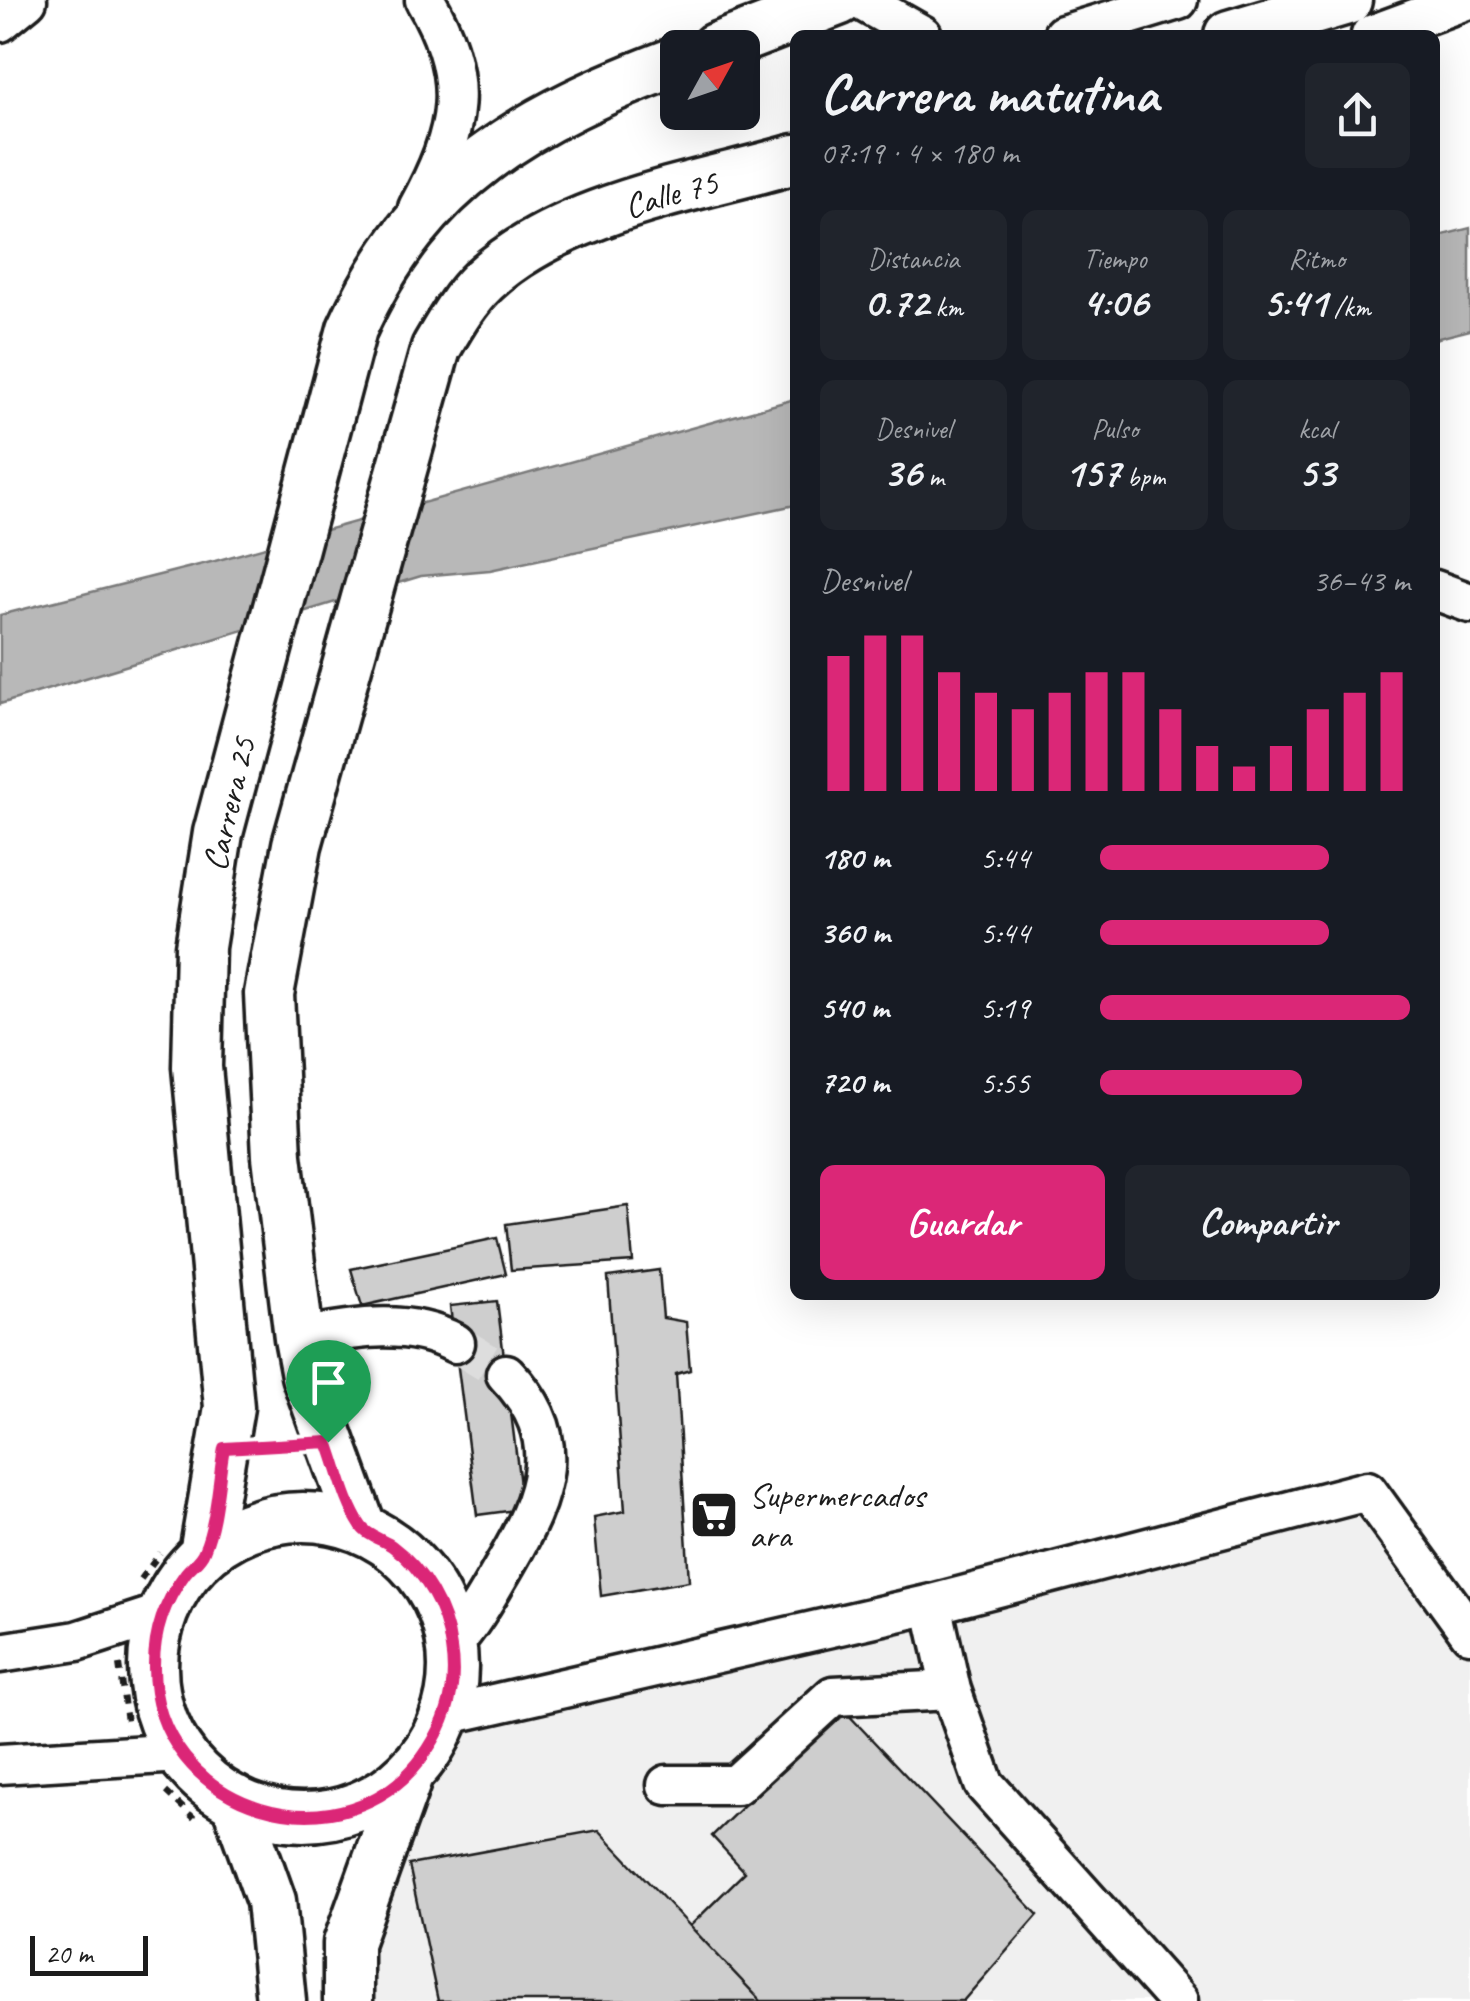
<!DOCTYPE html>
<html lang="es">
<head>
<meta charset="utf-8">
<style>
	body { margin:0; font-family:Caveat,sans-serif; background:#20242c; color:#f1f3f6; height:100vh; display:flex; flex-direction:column; font-size:38px; white-space:nowrap }
	* { box-sizing:border-box; margin:0 }
	p { font-size:32px; color:#9ea1a6 }
	.icon { flex:none; width:55px; height:55px; fill:none; stroke:currentColor; stroke-width:2; stroke-linecap:round; stroke-linejoin:round }
	.map { position:relative; flex:1; overflow:hidden }
	.sheet { position:absolute; left:790px; top:30px; width:650px; height:1270px; display:flex; flex-direction:column; background:#171b24; border-radius:15px; box-shadow:0 10px 40px #0002 }
	.sheet>* { flex:none }
	.needle { width:65px; rotate:50deg }
	.buttons { position:absolute; left:660px; top:30px; display:grid; gap:20px }
	.buttons a { display:grid; place-items:center; width:100px; height:100px; border-radius:15px; background:#171b24; box-shadow:0 10px 40px #0002; font-size:50px }
	.scale { position:absolute; left:30px; bottom:25px; width:118px; box-sizing:border-box; padding-left:10px; border:5px solid #1c1c1c; border-top:0; font-size:28px; line-height:35px; white-space:nowrap; color:#1c1c1c; -webkit-text-stroke:8px #fff; paint-order:stroke }
	.pin { position:absolute; display:grid; place-items:center; width:85px; height:85px; color:#fff; margin:-102px -42px; border-radius:50% 50% 50% 0; rotate:-45deg; box-shadow:0 0 10px #0007 }
	.pin .icon { rotate:45deg }
	.round { display:grid; place-items:center; flex:none; width:105px; height:105px; border-radius:15px; background:#20242c }
	.overview { display:flex; align-items:center; justify-content:space-between; height:170px; padding:0 30px }
	h1 { font-size:55px; font-weight:600; line-height:75px }
	.figures { display:grid; grid-template-columns:repeat(3,1fr); gap:15px; height:170px; padding:10px 30px }
	.figures div { display:grid; align-content:center; border-radius:15px; background:#20242c; text-align:center }
	.figures b { font-size:42px; font-weight:600 }
	.figures small { font-size:28px; font-weight:400 }
	.figures p { font-size:28px }
	.chart { height:280px; padding:20px 30px }
	.chart p { display:flex; justify-content:space-between }
	.chart svg { width:100%; height:180px; margin-top:10px; stroke:#db2777; stroke-width:6 }
	.primary-button { display:flex; gap:20px; margin-top:auto; padding:20px 30px }
	.primary-button a { flex:1; height:115px; border-radius:15px; background:#db2777; color:#fff; font-size:40px; font-weight:600; line-height:115px; text-align:center }
	.primary-button a+a { background:#20242c; color:#f1f3f6 }
	ul { padding:0 30px; list-style:none; font-size:32px }
	li { display:grid; grid-template-columns:160px 120px 1fr; align-items:center; height:75px }
	li i { height:25px; border-radius:12px; background:#db2777 }
	.map>svg:first-child { display:block }
</style>
</head>
<body>
<div class="map">
<svg width="1470" height="2001" viewBox="0 0 1470 2001">
	<rect width="100%" height="100%" fill="#fff"/>
	<filter id="ink" filterUnits="userSpaceOnUse"><feTurbulence type="fractalNoise" baseFrequency=".01" numOctaves="2"/><feDisplacementMap in="SourceGraphic" scale="20" xChannelSelector="R" yChannelSelector="G"/><feConvolveMatrix kernelMatrix="1 2 1 2 8 2 1 2 1" color-interpolation-filters="sRGB"/></filter>
	<g filter="url(#ink)">
		<path fill="#f0f0f0" d="M1367 1491 1470 1633V2001H348L408 1776 439 1731Z"/>
		<path fill="#b8b8b8" stroke="#7a7a7a" stroke-width="2.5" d="M1470 228V330L1435 339V237Z
			M795 399V505L490 570 421 576 0 704V615L215 561Z"/>
		<path fill="#cecece" stroke="#1c1c1c" stroke-width="2.5" d="M628 1206 633 1262 511 1270 506 1224Z
			M497 1238 506 1274 362 1306 351 1269Z
			M659 1270 663 1318 686 1322 690 1370 676 1374 689 1581 601 1596 594 1517 625 1511 608 1277Z
			M497 1301 523 1509 477 1515 450 1306Z
			M843 1709 1038 1915 963 2001H761L690 1926 745 1872 712 1836Z
			M599 1830 690 1926 761 2001H438L409 1865Z"/>
		<g fill="none" stroke-linecap="round" stroke-linejoin="round">
			<path stroke="#ddd" stroke-width="38" stroke-dasharray="38 19" stroke-linecap="butt" d="M455 1343 506 1374"/>
			<g stroke="#1c1c1c" stroke-width="45">
				<path id="minor" d="M860 0 922 35
					M0 22 27 0
					M1063 35 1178 0
					M1371 35 1466 0
					M418 208C460 131 471 78 425 0
					M1435 590 1470 603
					M299 1338C352 1329 405 1317 455 1343
					M932 1604 951 1690 984 1784 1178 2001
					M451 1646C474 1621 489 1592 506 1563 545 1496 568 1438 506 1374
					M0 1653 77 1641 163 1613
					M445 1715 932 1604 1367 1491 1470 1633
					M0 1764 181 1753
					M667 1785H736L833 1696 951 1690"/>
			</g>
			<g stroke="#1c1c1c" stroke-width="55">
				<path id="major" d="M1229 35 1347 0
					M715 48 840 0
					M153 1667a150 150 0 1 1 300 0a150 150 0 1 1-300 0Z
					M362 1529 306 1375 299 1338 277 1156 269 994 297 845 436 348C450 324 464 299 484 280 563 207 694 188 795 159
					M204 1554 229 1407 197 1067 200 947 218 833 352 329C420 177 528 117 678 61
					M235 1800 271 1901 281 2001
					M348 2001V1943L408 1776"/>
			</g>
			<path stroke="#1c1c1c" stroke-width="6" stroke-dasharray="8 8" stroke-linecap="butt" d="M141 1579 160 1553
				M119 1665 127 1722
				M166 1792 194 1818"/>
			<use href="#minor" stroke="#fff" stroke-width="38"/>
			<use href="#major" stroke="#fff" stroke-width="48"/>
		</g>
	</g>
	<g fill="none" stroke-linecap="round" stroke-linejoin="round" filter="url(#ink)">
		<g stroke="#fff" stroke-width="20">
			<path id="route" d="M328 1442C338 1468 345 1503 361 1526 366 1535 383 1540 392 1546 424 1570 446 1608 451 1648 457 1684 448 1719 428 1749 349 1871 152 1812 154 1665 154 1632 165 1601 185 1574 190 1567 201 1560 204 1551 217 1521 218 1480 224 1448Z"/>
		</g>
		<use href="#route" stroke="#db2777" stroke-width="12"/>
	</g>
	<defs>
		<g id="supermarket-square" transform="scale(2.5)"><rect x="-9" y="-9" width="18" height="18" rx="4" fill="#1c1c1c" stroke="#fff"/><path d="M-6-5.5h2.5l.6 2H6L4.5 2H-2.5L-4.4-4H-6ZM-1.5 3.2a1.3 1.3 0 1 0 .1 0ZM3 3.2a1.3 1.3 0 1 0 .1 0Z" fill="#fff"/></g>
	</defs>
	<g fill-rule="evenodd">
		<use href="#supermarket-square" x="714" y="1515"/>
	</g>
	<g text-anchor="middle" dominant-baseline="central" stroke-width="8" stroke-linejoin="round" paint-order="stroke">
		<g font-size="35" fill="#1c1c1c" stroke="#fff">
			<text transform="translate(671 194) rotate(-16)">Calle 75</text>
			<text transform="translate(229 804) rotate(-77)">Carrera 25</text>
		</g>
		<g font-size="35" fill="#1c1c1c" stroke="#fff" text-anchor="start">
			<text x="749" y="1495">Supermercados<tspan x="749" dy="40">ara</tspan></text>
		</g>
	</g>
</svg>
<div class="buttons">
<a><svg class="needle" viewBox="-14 -14 28 28"><path d="M0-13l5 13h-10z" fill="#e53935"/><path d="M0 13l5-13h-10z" fill="#9ea1a6"/></svg></a>
</div>
<div class="scale">20 m</div>
<div class="pin" style="left:328px;top:1442px;background:#1e9e55"><svg class="icon" aria-label="arrive" viewBox="0 0 24 24"><path d="M6 21V4h12l-3 4 3 4H6"/></svg></div>
<section class="sheet">
<div class="overview"><div><h1>Carrera matutina</h1><p>07:19 · 4 × 180 m</p></div><a class="round"><svg class="icon" aria-label="share" viewBox="0 0 24 24"><path d="M12 15V3M7 8l5-5 5 5M5 13v7h14v-7"/></svg></a></div>
<div class="figures">
<div><p>Distancia</p><b>0.72<small> km</small></b></div>
<div><p>Tiempo</p><b>4:06</b></div>
<div><p>Ritmo</p><b>5:41<small> /km</small></b></div>
</div>
<div class="figures">
<div><p>Desnivel</p><b>36<small> m</small></b></div>
<div><p>Pulso</p><b>157<small> bpm</small></b></div>
<div><p>kcal</p><b>53</b></div>
</div>
<div class="chart"><p><span>Desnivel</span>36–43 m</p>
<svg viewBox="0 0 160 44" preserveAspectRatio="none"><path d="M5 44V11M15 44V6M25 44V6M35 44V15M45 44V20M55 44V24M65 44V20M75 44V15M85 44V15M95 44V24M105 44V33M115 44V38M125 44V33M135 44V24M145 44V20M155 44V15"/></svg>
</div>
<ul>
<li><b>180 m</b>5:44<i style="width:74%"></i></li>
<li><b>360 m</b>5:44<i style="width:74%"></i></li>
<li><b>540 m</b>5:19<i style="width:100%"></i></li>
<li><b>720 m</b>5:55<i style="width:65%"></i></li>
</ul>
<div class="primary-button"><a>Guardar</a><a>Compartir</a></div>
</section>
</div>
</body>
</html>
